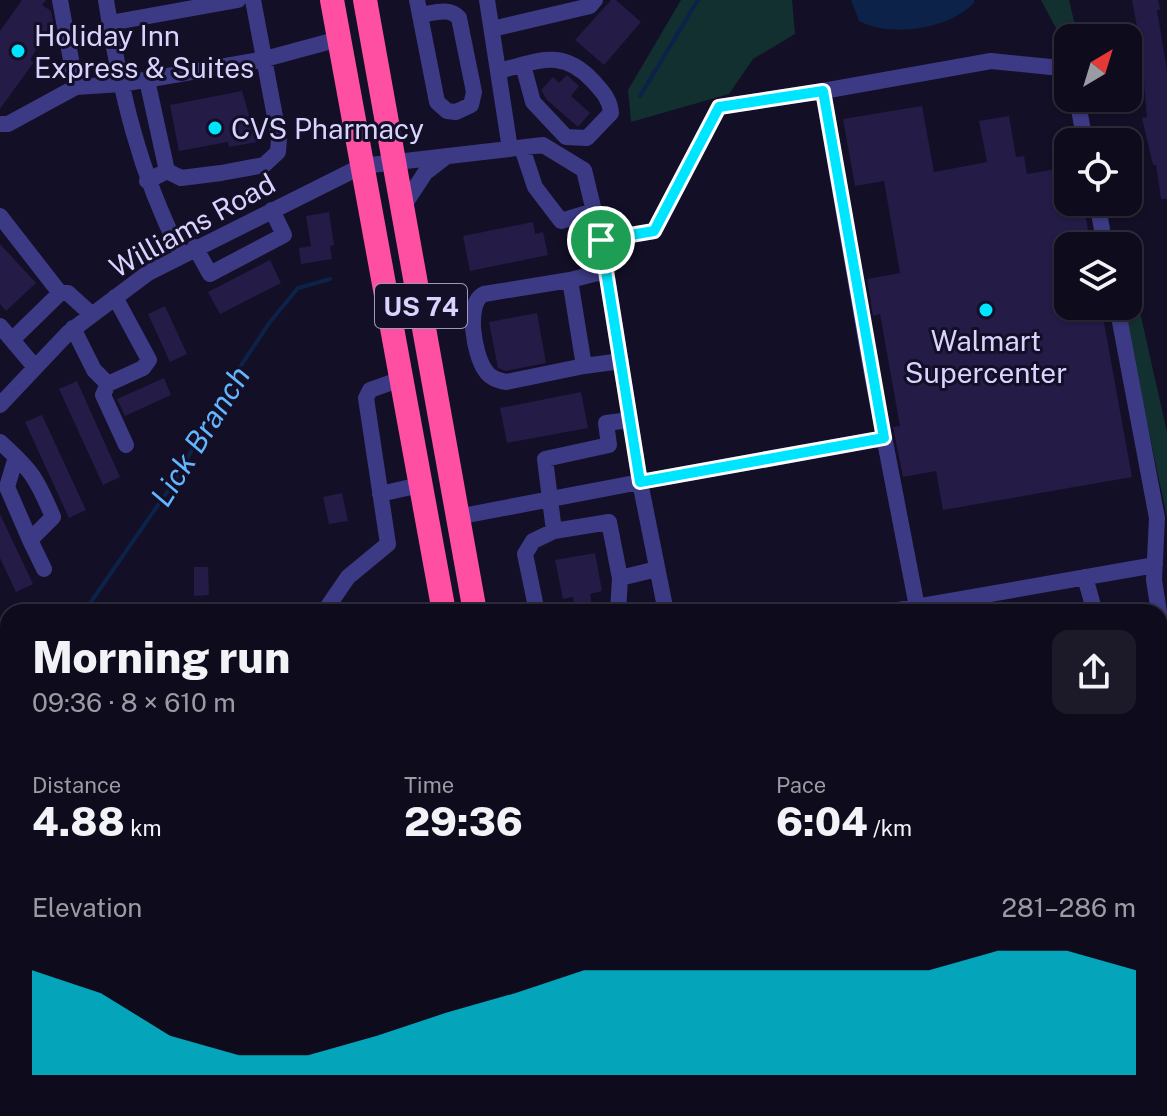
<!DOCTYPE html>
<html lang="en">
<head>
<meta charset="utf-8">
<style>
	body { margin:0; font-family:"Public Sans",sans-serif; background:#1c1929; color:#f1f3f6; height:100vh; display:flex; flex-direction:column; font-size:30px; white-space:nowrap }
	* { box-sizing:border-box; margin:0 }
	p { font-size:26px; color:#9b9ba3 }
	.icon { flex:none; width:44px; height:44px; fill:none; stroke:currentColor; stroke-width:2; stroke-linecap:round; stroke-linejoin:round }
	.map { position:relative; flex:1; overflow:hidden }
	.sheet { position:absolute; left:0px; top:604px; width:1168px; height:512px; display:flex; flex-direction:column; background:#0e0b1c; border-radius:24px 24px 0 0; box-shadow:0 2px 6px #0004,0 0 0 2px #2e2b3b }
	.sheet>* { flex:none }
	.needle { width:52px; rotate:38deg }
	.controls { position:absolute; left:1054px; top:24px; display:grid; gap:16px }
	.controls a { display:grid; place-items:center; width:88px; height:88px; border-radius:16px; background:#0e0b1c; box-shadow:0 2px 6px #0004,0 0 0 2px #2e2b3b; font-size:40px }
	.pin { position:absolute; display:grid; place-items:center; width:68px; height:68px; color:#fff; margin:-34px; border:4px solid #fff; border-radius:50%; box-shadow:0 2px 8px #0007 }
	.round { display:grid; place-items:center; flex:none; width:84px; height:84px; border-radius:16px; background:#1c1929 }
	.headline { display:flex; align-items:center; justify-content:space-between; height:136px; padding:0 32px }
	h1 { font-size:44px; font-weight:800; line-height:60px }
	.figures { display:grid; grid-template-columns:repeat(3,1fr); gap:12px; height:136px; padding:8px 32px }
	.figures div { display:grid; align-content:center }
	.figures b { font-size:40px; font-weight:800 }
	.figures small { font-size:22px; font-weight:400 }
	.figures p { font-size:22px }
	.chart { height:224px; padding:16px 32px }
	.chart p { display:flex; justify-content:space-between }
	.chart svg { width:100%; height:144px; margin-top:8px; fill:#00e5ff; opacity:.7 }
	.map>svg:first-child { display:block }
</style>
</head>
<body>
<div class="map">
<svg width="1167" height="1116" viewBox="0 0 1167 1116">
	<rect width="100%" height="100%" fill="#130f26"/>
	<path fill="#12302f" d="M681 0H792L795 34 753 59 729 94 631 122 628 90Z
		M1041 0H1069L1078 38H1068V51Z
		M1128 259 1167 432V517L1122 306H1128Z
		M1167 1038V1116H821L819 1108H1160V1039Z"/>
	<path fill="#0c2248" d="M851 0H974V3C949 29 891 38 859 21Z
		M0 743 8 744V852L0 865Z"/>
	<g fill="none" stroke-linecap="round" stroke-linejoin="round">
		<path stroke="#0c2248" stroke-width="4" d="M640 96 698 0
			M84 612 176 479 224 391 270 322 298 288 330 279
			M0 727 8 716
			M1063 1116 1068 1108"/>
	</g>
	<path fill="#241b47" d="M22 0H46L42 5 51 11 53 21 30 60 34 62 0 109V31Z
		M611 0H616L641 22 604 65 575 40Z
		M1132 0H1158L1160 10H1157L1167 70V199H1161L1156 165H1153L1142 118 1147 117 1144 86 1136 45 1131 46 1128 28 1137 27Z
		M567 75 579 86 571 96 590 113 578 127 547 100 541 90 553 77 559 83Z
		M242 91 257 142 229 147 228 142 179 151 170 105Z
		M922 106 934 172 987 162 979 121 1009 116 1016 157 1024 156 1027 174 1068 167V202H1083L1091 246H1068V306H1101L1132 477 943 510 936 471 903 477 893 427 900 426 880 314 873 316 867 279 900 273 884 181 855 186 843 119Z
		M329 212 334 245 330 246 332 259 301 264 299 248 311 246 306 216Z
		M533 222 535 234 543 232 548 255 470 271 463 236Z
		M0 244 36 283 6 311 0 304Z
		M270 260 281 283 220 314 208 292Z
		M165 306 187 354 170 362 148 314Z
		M537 313 546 363 506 371 498 368 489 322Z
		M164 378 171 395 125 416 117 399Z
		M77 381 120 477 103 485 59 389Z
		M581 392 588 428 507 443 500 408Z
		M42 415 86 510 69 518 25 422Z
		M342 493 348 521 329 524 323 497Z
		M0 514 33 584 16 592 0 558Z
		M595 553 602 591 590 594 593 612H576L573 597 563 599 555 560Z
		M194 567H208L209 595 194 596Z"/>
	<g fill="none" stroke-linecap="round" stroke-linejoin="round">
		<path stroke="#3d3a85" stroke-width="16" d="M60 0 76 87
			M106 0C120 90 139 173 181 254
			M417 0 437 102 447 111 456 112 471 105 474 92 459 18C449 7 434 13 420 15
			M487 0 510 149
			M110 23 238 0
			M492 29 590 6 595 0
			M498 71C538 62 561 47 593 81 602 91 610 99 611 113L587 138 566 137 533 102 523 65
			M147 80 167 171
			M823 91 991 61 1061 68 1068 80
			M1077 98 1085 142
			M0 124H8L76 87 121 84 174 75 265 59 339 39
			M522 148 535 187 561 221 594 211
			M147 181 167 171 181 178 221 173 264 165 278 152 279 138 253 0
			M1097 202 1105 246
			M404 205 425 173 447 156
			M0 216 60 293
			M601 240 640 482 884 438
			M195 247 210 274 284 235 272 210
			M606 271 570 280 584 366 621 361
			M570 280 484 294C465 303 474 354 485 370 490 378 497 380 506 382L584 366
			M1117 306 1157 518 1154 580 1159 612
			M0 326 12 340
			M73 328 94 370 108 384 143 368 149 360 115 297
			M34 366 12 340 60 293H68L91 314
			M108 384 103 395 126 445
			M0 405 68 333 148 273 362 166 543 145 584 170 601 240 654 231 719 107 823 91 870 364 918 612
			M630 420 606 423 609 445 545 459 554 531 609 522 620 578 657 569
			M0 442C32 471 36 477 53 517L30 540 7 487 16 457
			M380 494 420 485
			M457 517 640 482 666 612
			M30 540 44 569
			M1085 577 1092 602 1089 612
			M324 612 348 577 388 544 366 398 370 390 401 379
			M537 612 525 554 533 541 554 531
			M618 612 620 578
			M887 612 1155 565
			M1160 616 1167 657
			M0 958 8 939
			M1160 989 1167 987
			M0 1038 8 1044
			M0 1105 8 1097
			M25 1108 36 1116
			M95 1108 106 1116
			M206 1108 207 1116
			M285 1108 287 1116
			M327 1108 329 1116
			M391 1108 393 1116
			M485 1108 486 1116
			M674 1108 675 1116
			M777 1108 778 1116
			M151 1116 153 1108"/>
		<path stroke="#ff4fa3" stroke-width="24" d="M332 0 444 612
			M365 0 475 612
			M533 1108 535 1116
			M567 1108 569 1116"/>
	</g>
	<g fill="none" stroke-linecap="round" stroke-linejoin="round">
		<g stroke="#fff" stroke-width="16">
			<path id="route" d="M823 91 884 438 640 482 601 240 654 231 719 107Z"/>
		</g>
		<use href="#route" stroke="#00e5ff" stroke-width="10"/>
	</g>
	<g fill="#00e5ff" stroke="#130f26" stroke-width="3">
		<circle cx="18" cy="51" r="8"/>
		<circle cx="215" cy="128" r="8"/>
		<circle cx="986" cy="310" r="8"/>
	</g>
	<g text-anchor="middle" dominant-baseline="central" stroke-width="6" stroke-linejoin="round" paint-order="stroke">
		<rect fill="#130f26" stroke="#9e99be" stroke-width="2" x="375" y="284" width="92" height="44" rx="6"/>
		<g font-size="26" font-weight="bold" fill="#d9d4ff">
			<text x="421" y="306">US 74</text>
		</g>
		<g font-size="28" fill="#d9d4ff" stroke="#130f26" text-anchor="start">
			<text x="34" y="35">Holiday Inn<tspan x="34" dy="32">Express &amp; Suites</tspan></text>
			<text x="231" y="128">CVS Pharmacy</text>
			<text x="986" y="340" text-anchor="middle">Walmart<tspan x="986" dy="32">Supercenter</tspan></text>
		</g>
		<g font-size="28" fill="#d9d4ff" stroke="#130f26">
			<text transform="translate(192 225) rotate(-29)">Williams Road</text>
		</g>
		<g font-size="30" font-style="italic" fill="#62b6ff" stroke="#130f26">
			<text transform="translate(200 436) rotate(-58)">Lick Branch</text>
		</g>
	</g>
</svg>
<div class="controls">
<a><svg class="needle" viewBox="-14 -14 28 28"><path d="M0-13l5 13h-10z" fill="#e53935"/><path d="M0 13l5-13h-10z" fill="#9b9ba3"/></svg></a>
<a><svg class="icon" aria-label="locate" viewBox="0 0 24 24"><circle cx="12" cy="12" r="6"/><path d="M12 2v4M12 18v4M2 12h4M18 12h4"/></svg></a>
<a><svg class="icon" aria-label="layers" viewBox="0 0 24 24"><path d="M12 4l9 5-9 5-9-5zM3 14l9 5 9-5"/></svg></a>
</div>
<div class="pin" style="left:601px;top:240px;background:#1e9e55"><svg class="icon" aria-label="arrive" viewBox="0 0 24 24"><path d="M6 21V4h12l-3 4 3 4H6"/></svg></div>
<section class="sheet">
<div class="headline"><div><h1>Morning run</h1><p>09:36 · 8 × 610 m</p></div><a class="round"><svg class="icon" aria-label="share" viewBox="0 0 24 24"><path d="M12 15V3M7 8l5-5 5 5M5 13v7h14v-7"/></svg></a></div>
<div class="figures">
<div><p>Distance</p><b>4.88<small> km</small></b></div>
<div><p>Time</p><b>29:36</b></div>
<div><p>Pace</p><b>6:04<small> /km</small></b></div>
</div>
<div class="chart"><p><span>Elevation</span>281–286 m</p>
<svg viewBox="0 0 160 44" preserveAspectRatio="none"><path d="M0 44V12L10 19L20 32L30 38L40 38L50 32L60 25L70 19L80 12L90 12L100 12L110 12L120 12L130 12L140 6L150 6L160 12V44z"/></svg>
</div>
</section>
</div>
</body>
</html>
